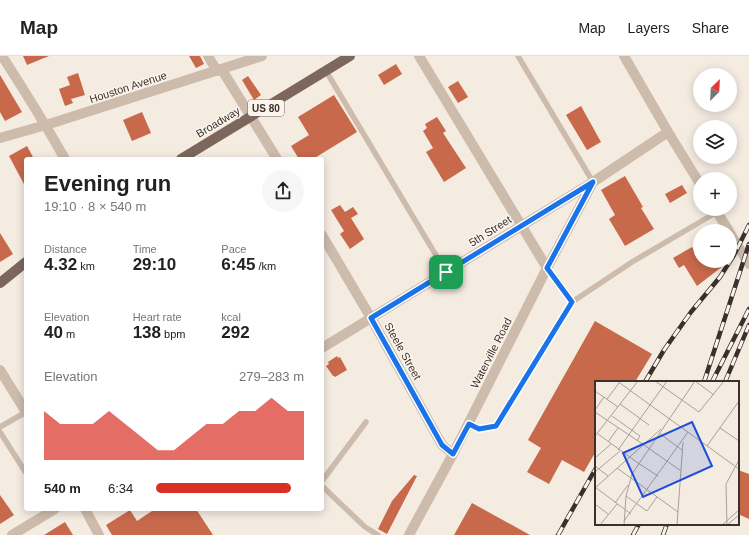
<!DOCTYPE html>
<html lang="en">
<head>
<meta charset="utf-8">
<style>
	body { margin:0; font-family:Arial,sans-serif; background:#f6f6f6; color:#222; height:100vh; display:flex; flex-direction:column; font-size:15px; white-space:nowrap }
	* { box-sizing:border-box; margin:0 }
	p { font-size:13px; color:#767676 }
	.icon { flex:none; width:22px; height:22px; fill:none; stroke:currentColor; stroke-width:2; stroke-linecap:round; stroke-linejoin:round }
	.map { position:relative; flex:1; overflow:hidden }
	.side { position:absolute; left:24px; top:101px; width:300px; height:354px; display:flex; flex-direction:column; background:#fff; border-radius:4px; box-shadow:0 2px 10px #0003 }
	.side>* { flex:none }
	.needle { width:26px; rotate:24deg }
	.buttons { position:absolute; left:693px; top:12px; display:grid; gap:8px }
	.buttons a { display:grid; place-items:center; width:44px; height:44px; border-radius:50%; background:#fff; box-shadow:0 2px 10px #0003; font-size:20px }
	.pin { position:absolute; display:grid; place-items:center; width:34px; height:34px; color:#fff; margin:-17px; border-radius:8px; box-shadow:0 2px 6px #0006 }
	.round { display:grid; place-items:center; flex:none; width:42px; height:42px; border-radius:21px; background:#f6f6f6 }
	.overview { display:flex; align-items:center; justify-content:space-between; height:68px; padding:0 20px }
	h1 { font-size:22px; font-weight:600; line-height:30px }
	.figures { display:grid; grid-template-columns:repeat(3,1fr); gap:6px; height:68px; padding:4px 20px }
	.figures div { display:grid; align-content:center }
	.figures b { font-size:17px; font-weight:600 }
	.figures small { font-size:11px; font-weight:400 }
	.figures p { font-size:11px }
	.chart { height:112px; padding:8px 20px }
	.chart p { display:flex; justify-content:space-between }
	.chart svg { width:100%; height:72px; margin-top:4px; fill:#d93025; opacity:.7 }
	ul { padding:0 20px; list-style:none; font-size:13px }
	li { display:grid; grid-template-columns:64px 48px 1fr; align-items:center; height:30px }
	li i { height:10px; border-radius:5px; background:#d93025 }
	header { display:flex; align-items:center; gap:24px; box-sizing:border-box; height:56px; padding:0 20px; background:#fff; border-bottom:1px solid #e0e0e0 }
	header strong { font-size:19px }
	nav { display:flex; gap:22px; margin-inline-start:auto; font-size:14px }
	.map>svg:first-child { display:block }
</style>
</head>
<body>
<header>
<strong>Map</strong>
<nav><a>Map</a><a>Layers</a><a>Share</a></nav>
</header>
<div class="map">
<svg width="749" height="479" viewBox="0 0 749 479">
	<rect width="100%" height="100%" fill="#f4ebe1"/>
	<path fill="#c8694b" d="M23 0H49L27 9Z
		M189 0H200L204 8 196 12Z
		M396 8 402 18 384 29 378 19Z
		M78 17 85 39 71 43 73 47 65 50 59 33 70 29 67 21Z
		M0 19 22 56 5 65 0 56Z
		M248 20 261 39 254 44 242 24Z
		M458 25 468 41 458 47 448 31Z
		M334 39 357 76 313 103H299L291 90 309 79 298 61Z
		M581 50 601 86 587 94 566 59Z
		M142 56 151 77 132 85 123 64Z
		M437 61 446 75 443 77 466 112 444 126 426 96 433 92 423 75 427 72 425 68Z
		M27 90 34 103H26V132L9 100Z
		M625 120 643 151 641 152 654 173 625 190 609 163 615 159 601 134Z
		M682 129 687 137 670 147 665 138Z
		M340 149 345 156 353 151 358 158 351 162 364 183 350 193 340 178 344 175 331 154Z
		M0 177 13 198 0 206Z
		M692 191 696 197 700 195V205H719L723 210 697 230 684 209 679 212 673 202Z
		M595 265 652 298 635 326H596V395L584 416 562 404 549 428 527 416 541 392 528 384Z
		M337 300 338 302 340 301 347 314 335 321 334 320H333L326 310 329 308 328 306Z
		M738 414 749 418V463L738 458Z
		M414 419 417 420 387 478 378 473 392 445Z
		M0 439 14 459 0 468Z
		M472 447 530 479H454Z
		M155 453H196L213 479H112L106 469 130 454 137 465Z
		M65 466 73 479H44Z"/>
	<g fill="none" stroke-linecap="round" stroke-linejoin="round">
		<path stroke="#cdbbac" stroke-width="5.5" d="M518 0 593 126
			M326 15 446 216
			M572 246 632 206 717 156
			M469 368 479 373 496 370 572 246 547 212
			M0 371 26 356
			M0 376 26 417
			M322 425 366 366
			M322 430 365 471 378 479"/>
		<path stroke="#cdbbac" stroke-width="10" d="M2 0C24 34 45 68 65 103
			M208 0 217 15
			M419 0 547 212
			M624 0 668 76 700 128
			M222 14 277 103
			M715 153 729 175
			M730 177 749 208
			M322 179 371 262 442 389 453 398
			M322 292 593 126 668 76
			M0 314 26 356
			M85 453 99 479
			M12 479 55 453
			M409 479 453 398 547 212 593 126"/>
		<path stroke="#cdbbac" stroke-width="10" d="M0 82 46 69 262 0"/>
		<path stroke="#7d675c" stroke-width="10" d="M181 103 350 0
			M0 227 26 206"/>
		<g stroke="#3b302b" stroke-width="4.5">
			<path id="rail" d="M645 326 664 294 691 256 720 221 734 199 749 169
				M704 326 749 188
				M712 326 749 253
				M725 326 749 269
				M558 479 596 412
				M633 479 639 468
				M663 479 667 468"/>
		</g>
		<use href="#rail" stroke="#fbf5ee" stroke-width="3" stroke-dasharray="9" stroke-linecap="butt"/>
	</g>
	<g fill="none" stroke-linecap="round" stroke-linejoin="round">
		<g stroke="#fff" stroke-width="8">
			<path id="route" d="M593 126 547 212 572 246 496 370 479 373 469 368 453 398 442 389 371 262Z"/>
		</g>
		<use href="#route" stroke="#1a73e8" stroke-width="5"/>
	</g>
	<g text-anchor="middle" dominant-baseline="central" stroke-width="3" stroke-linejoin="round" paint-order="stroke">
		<rect fill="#fbf5ee" stroke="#756b66" stroke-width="1" x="248" y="44" width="36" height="16" rx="3"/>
		<g font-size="10" font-weight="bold" fill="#3b302b">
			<text x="266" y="52">US 80</text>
		</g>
		<g font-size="11" fill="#3b302b" stroke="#fbf5ee">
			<text transform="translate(128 31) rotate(-18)">Houston Avenue</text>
			<text transform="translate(218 66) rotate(-31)">Broadway</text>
			<text transform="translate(490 175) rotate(-32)">5th Street</text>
			<text transform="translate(403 295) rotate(61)">Steele Street</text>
			<text transform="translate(491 297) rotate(-63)">Waterville Road</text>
		</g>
	</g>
	<g transform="translate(595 325)">
		<rect width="144" height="144" fill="#f4ebe1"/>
		<path fill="none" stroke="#aaa098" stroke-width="1" d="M22 0 144 88M60 0 104 31 129 0M100 0 119 14M0 10 23 26M12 18 24 2M25 23 54 44M0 29 9 16M0 31 49 64M17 35 45 55 42 60M125 47 144 60M64 52 87 69M3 53 43 82M0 55 43 0M13 61 23 47M49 64 86 90M112 65 144 20M23 69 72 0M0 77 16 63M43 82 63 95M0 85 13 95M22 87 83 131M0 91 25 70M0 106 36 133M0 107 66 48M31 115 52 130 62 116M20 122 33 104M0 123 13 133M29 140 93 51M5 144 22 123M29 144 31 115 37 93 100 0M82 144 88 61M127 144 144 129M132 144 131 103 144 79M132 144 144 134"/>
		<path fill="#1d4ed8" fill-opacity="0.15" stroke="#1d4ed8" stroke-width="2" d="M97 41 117 85 48 116 28 72Z"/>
		<rect width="144" height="144" fill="none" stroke="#3b302b" stroke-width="2"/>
	</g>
</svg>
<div class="buttons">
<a><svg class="needle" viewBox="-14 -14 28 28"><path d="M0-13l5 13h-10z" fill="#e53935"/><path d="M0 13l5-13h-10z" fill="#767676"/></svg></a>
<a><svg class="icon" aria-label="layers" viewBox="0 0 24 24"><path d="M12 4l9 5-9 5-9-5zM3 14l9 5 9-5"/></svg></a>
<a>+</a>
<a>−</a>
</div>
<div class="pin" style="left:446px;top:216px;background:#1e9e55"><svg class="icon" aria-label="arrive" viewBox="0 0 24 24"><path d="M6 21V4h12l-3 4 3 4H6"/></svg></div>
<section class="side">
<div class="overview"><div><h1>Evening run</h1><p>19:10 · 8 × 540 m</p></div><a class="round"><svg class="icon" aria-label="share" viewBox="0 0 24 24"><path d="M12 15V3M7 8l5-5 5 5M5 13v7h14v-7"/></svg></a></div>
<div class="figures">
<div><p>Distance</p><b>4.32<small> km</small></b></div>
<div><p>Time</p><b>29:10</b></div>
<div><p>Pace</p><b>6:45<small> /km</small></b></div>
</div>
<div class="figures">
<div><p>Elevation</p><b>40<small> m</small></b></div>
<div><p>Heart rate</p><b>138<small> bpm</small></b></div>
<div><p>kcal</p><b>292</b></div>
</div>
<div class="chart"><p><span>Elevation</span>279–283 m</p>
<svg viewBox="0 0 160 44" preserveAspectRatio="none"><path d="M0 44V14L10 22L20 22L30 22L40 14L50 22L60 30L70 38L80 38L90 30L100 22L110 22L120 14L130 14L140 6L150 14L160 14V44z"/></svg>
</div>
<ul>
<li><b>540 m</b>6:34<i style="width:91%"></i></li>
</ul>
</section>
</div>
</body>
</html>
